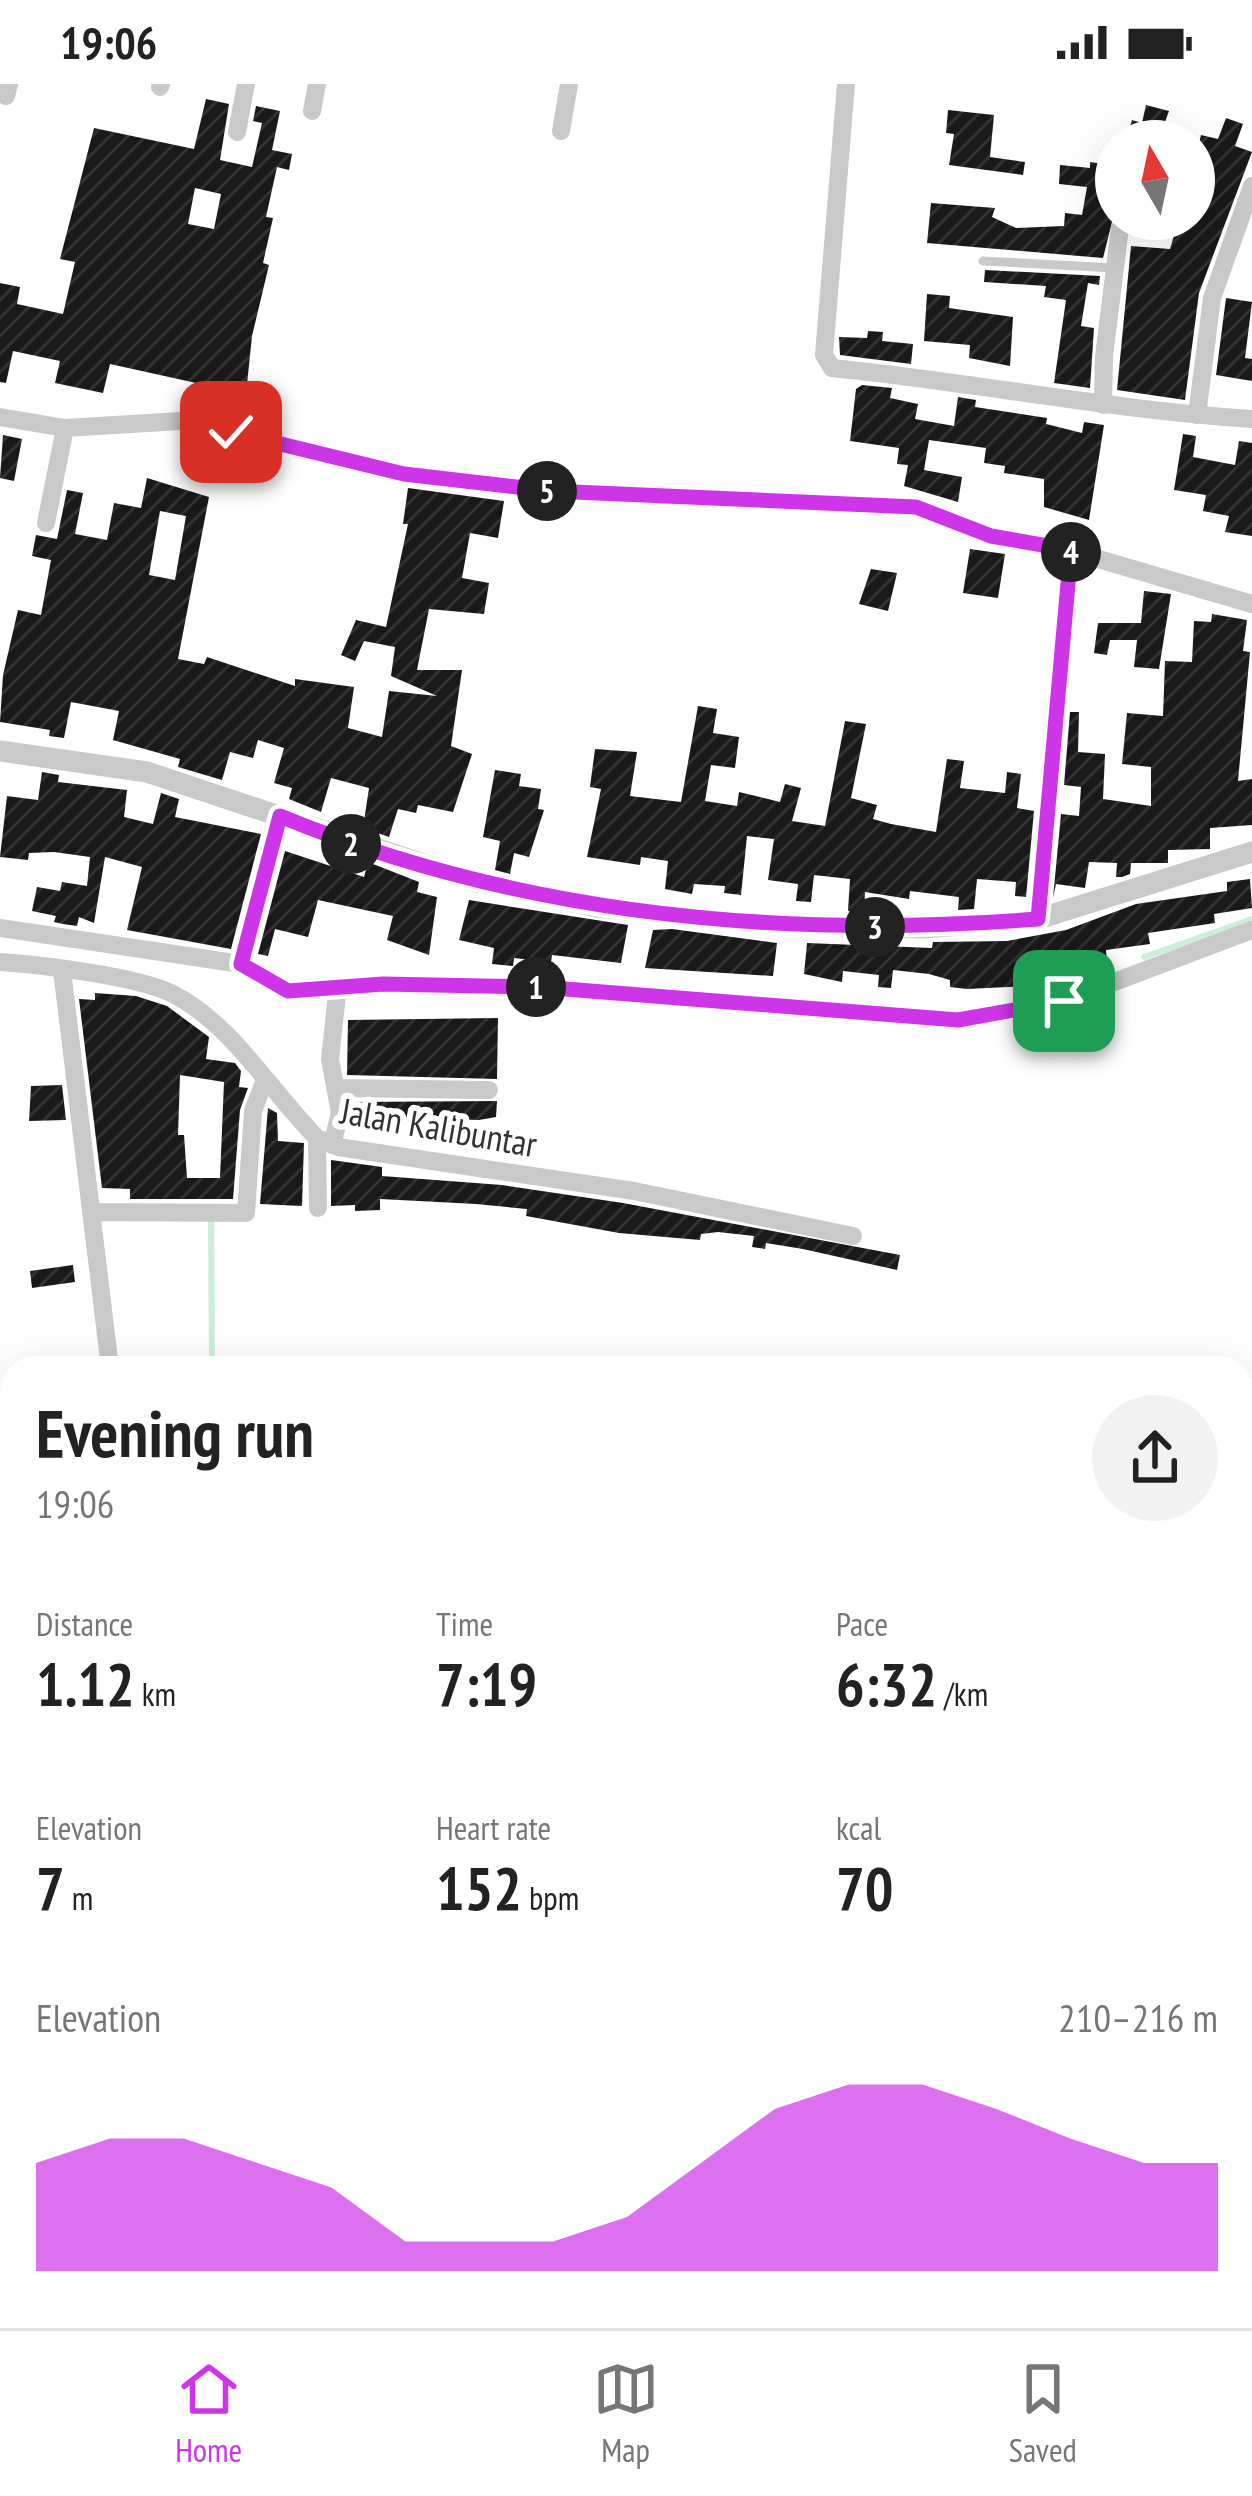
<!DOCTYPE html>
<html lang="en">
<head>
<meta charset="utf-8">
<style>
	body { margin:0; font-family:"PT Sans Narrow",sans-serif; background:#f2f2f2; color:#222; height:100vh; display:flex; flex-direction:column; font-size:45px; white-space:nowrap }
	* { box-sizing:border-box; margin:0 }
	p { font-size:39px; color:#767676 }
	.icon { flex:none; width:66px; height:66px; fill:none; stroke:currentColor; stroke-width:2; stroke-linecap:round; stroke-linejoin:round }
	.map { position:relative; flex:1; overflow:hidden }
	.sheet { position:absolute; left:0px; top:1272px; width:1254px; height:972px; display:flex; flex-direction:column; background:#fff; border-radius:36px 36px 0 0; box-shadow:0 12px 48px #0002 }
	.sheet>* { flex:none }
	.needle { width:78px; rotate:351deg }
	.controls { position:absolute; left:1095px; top:36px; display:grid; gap:24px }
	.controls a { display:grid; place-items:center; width:120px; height:120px; border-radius:50%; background:#fff; box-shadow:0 12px 48px #0002; font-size:60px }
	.pin { position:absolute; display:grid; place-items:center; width:102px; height:102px; color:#fff; margin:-51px; border-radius:24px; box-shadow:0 6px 18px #0006 }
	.km { position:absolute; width:60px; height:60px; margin:-30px; border-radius:50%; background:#222; color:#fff; font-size:33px; line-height:60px; text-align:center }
	.round { display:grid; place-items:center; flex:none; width:126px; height:126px; border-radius:63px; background:#f2f2f2 }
	.overview { display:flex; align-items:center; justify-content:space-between; height:204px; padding:0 36px }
	h1 { font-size:66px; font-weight:600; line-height:90px }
	.metrics { display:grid; grid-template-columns:repeat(3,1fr); gap:18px; height:204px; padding:12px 36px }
	.metrics div { display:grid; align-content:center }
	.metrics b { font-size:60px; font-weight:600 }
	.metrics small { font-size:33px; font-weight:400 }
	.metrics p { font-size:33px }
	.chart { height:336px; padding:24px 36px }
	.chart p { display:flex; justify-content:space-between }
	.chart svg { width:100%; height:216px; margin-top:12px; fill:#cf35e8; opacity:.7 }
	.status { display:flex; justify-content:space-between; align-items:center; height:84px; padding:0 60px; background:#fff; direction:ltr }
	.status svg { height:33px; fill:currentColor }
	.dock { display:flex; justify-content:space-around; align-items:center; height:168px; border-top:3px solid #e0e0e0; background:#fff; font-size:33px; color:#767676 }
	.dock a { display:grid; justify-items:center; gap:6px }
	.dock .on { color:#cf35e8 }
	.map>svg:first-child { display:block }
</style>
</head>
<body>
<div class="status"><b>19:06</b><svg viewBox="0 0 49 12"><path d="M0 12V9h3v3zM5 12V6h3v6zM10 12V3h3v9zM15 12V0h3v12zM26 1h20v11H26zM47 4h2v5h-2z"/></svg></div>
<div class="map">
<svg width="1252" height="2244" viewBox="0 0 1252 2244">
	<defs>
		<pattern id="building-hatch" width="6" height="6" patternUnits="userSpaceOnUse" patternTransform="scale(3)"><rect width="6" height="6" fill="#191919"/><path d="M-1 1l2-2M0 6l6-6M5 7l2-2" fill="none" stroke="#323232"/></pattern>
	</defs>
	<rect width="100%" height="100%" fill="#fff"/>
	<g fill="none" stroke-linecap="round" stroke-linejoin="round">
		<path stroke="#cdeed8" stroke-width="6" d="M1144 873 1252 835
			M211 1133 212 1284
			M447 2232V2244"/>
	</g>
	<path fill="url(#building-hatch)" fill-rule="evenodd" d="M206 15 229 20 220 76 252 83 262 39 253 37 256 22 280 27 272 66 292 70 289 86 277 83 266 133 273 134 263 179 269 181 252 252 246 310 110 280 103 309 55 299 60 277 13 267 6 299 0 298V199L20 203 17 220 63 230 75 178 60 175 94 44 194 65ZM195 104 221 110 214 145 188 140Z
		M1146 21 1169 27 1158 57 1127 52 1132 36 1142 39Z
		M948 26 994 31 990 73 1025 78 1023 91 949 81 954 50 946 49Z
		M1226 34 1243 40 1235 62 1252 68 1199 209 1185 316 1117 306 1131 162 1170 165 1179 135H1194V79L1201 51 1218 55Z
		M1090 78 1116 82V122L1103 174 927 159 931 119 995 124 992 133 1016 144 1064 142 1065 129 1082 131 1087 103 1059 100 1060 81 1090 84Z
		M985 186 1100 192 1099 201 1088 199 1081 242 1094 244 1090 304 1054 299 1066 216 1044 213 1046 202 984 198Z
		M927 210 950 212 949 224 1013 233 1010 282 969 274 970 261 924 257Z
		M1226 214 1252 218 1245 274 1252 275V297L1216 291Z
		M868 247 883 248 882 257 913 260 911 280 840 271 839 253 867 254Z
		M862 301 892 304 890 314 918 320 915 335 954 342 958 313 976 316 975 323 1047 334 1046 340 1082 349 1084 338 1104 341 1089 436 1044 423V395L1004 389 1005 382 984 379 986 364 929 356 924 386 962 393 958 418 904 402 908 381 897 380 899 364 850 357 856 305Z
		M1183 350 1196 352 1193 373 1235 381 1239 357 1252 359V452L1225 448 1229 432 1203 427 1206 411 1174 406Z
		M3 351 22 355 14 397 0 394Z
		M147 394 209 413 178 575 204 580 207 573 295 602V595L354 603 348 644 382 653 389 607 437 612 391 592 395 563 364 557 355 577 341 571 356 536 386 543 408 440H403L408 404 504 417 498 454 470 449 462 494 489 499 484 530 429 525 417 586H462L451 662 472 670 453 728 418 721 416 729 398 725 389 753 363 744 369 704 331 694 321 728 289 715 292 704 274 699 284 664 258 656 253 674 230 668 222 696 178 683 180 675 113 656 119 627 71 618 64 654 49 652 50 646 0 638 3 591 18 526 41 531 51 476 32 472 36 451 57 455 67 406 83 409 75 450 107 456 114 419 141 424ZM160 427 186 432 175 496 149 491Z
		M970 465 1005 470 998 514 963 509Z
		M871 485 897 489 888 527 859 520Z
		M1144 507 1171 510 1159 585 1134 583 1137 556H1110L1107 571 1094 569 1098 539H1141Z
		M1212 530 1247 536 1243 567 1250 568 1238 697 1252 695V741L1210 744V765L1168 766V779H1131L1130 790 1122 793H1116L1117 779 1089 778 1085 804 1056 800 1053 814 1061 730 1079 732 1081 703 1064 701 1070 628H1079L1078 668 1105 670 1103 715 1151 722V683L1122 680 1127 629 1163 632 1165 577 1192 578 1194 537 1211 538Z
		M698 622 717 625 713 649 739 653 735 684 711 681 705 717 737 722 739 708 780 718 785 700 801 704 792 737 825 742 845 637 866 640 851 714 877 721 873 735 891 740 936 748 947 675 964 677 960 704 1005 709 1007 688 1021 690 1017 724 1034 727 1026 813 1015 812 1016 798 977 795 974 825 958 826 959 813 910 807 909 815 865 808 864 828 848 827 850 795 814 791 811 818 796 817 798 800 768 796 774 755 747 752 741 811 724 809 725 802 694 800 692 810 665 805 668 777 641 773 640 781 587 773 601 705 590 703 595 665 637 668 630 712 681 718Z
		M495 686 521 690 519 702 541 705 538 725 544 726 529 773 514 769 510 790 495 786 500 757 483 753Z
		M42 688 59 691 58 698 127 706 124 733 153 740 161 709 179 715 175 733 261 750 231 865 127 846 142 783 105 773 94 839 79 833 77 842 63 840 54 838 56 832 32 827 37 803 60 807 62 798 87 802 90 773 54 768 29 769 28 776 0 773 7 712 38 716Z
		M285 767 364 793 368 778 419 798 417 808 437 813 429 871 387 856 393 832 318 816 308 853 275 845 268 872 258 870Z
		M1250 795 1252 824 1214 830 1215 839 1148 849 1150 860 1106 866 1107 879 1071 885V890L1029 902 967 905 950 903V896L929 890 893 886 891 904 878 903 879 891 843 887 842 898 804 890 807 859 932 864 933 858 1007 857 1066 846 1136 820 1227 807V798Z
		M469 816 628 841 621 879 552 871 551 878 514 874 513 882 492 880 494 864 459 856Z
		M672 845 777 859 773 892 645 884 653 846Z
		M95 909 136 912 167 922 209 953 206 975 235 979 241 987 239 1003 248 1004 240 1026 233 1115H130V1105L102 1104 79 915 95 916ZM180 991 224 998 220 1094H187L184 1051H178Z
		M498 934 497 995 347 991 348 936Z
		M62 1001 66 1036 29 1037 31 1002Z
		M497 1017 496 1033 479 1036 353 1032 352 1018Z
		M268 1024 277 1029 278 1057 304 1059 302 1122 260 1120Z
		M331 1076 382 1083V1092L502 1101 623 1119 900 1171 897 1186 803 1165 766 1159 765 1165 752 1163 754 1152 718 1148 701 1150 700 1156 619 1149 526 1132 527 1125 476 1120 380 1115V1126L355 1127V1121L331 1122Z
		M73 1181 75 1198 32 1204 30 1187Z"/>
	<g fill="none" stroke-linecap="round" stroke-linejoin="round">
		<path stroke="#c9c9c9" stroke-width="9" d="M983 177 1115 184"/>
		<path stroke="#c9c9c9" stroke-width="18" d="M846 0 824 271 832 284C973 298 1111 326 1252 335
			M160 3 161 0
			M6 12 9 0
			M312 27 317 0
			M561 47 569 0
			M237 48 246 0
			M1103 321 1104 272 1120 144
			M1197 331 1212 214 1252 102
			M0 333 65 344 181 337 404 390 551 407 916 423 991 452 1071 467 1252 520
			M46 439 65 344
			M1038 835 1071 467
			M0 844 241 880 288 907 383 900 540 903 958 936 1064 917 1252 846
			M0 878C42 881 137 892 173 910 232 940 272 1009 317 1054L338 1063 634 1107 853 1152
			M241 880 280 732
			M62 886 110 1284
			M335 1004 489 1006
			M317 1054 318 1124
			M332 1061 340 1029 330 975 338 902
			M91 1128 246 1129 253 1027 265 996
			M0 1537 12 1534
			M1242 2038 1252 2039
			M1242 2136 1252 2137
			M227 2232 229 2244
			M949 2232 1047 2244
			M1174 2232 1252 2243
			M719 2244 722 2232"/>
		<path stroke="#c9c9c9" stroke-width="21" d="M0 667 147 688 477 798 597 823 794 841 924 844 1038 835 1252 768
			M0 1959 12 2027
			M52 2232 55 2244"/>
	</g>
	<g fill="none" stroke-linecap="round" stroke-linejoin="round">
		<g stroke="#fff" stroke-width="24">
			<path id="route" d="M231 348 404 390 551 407 916 423 991 452 1071 466 1038 835C781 855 520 831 280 732L241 880 288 907 383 900 540 903 958 936 1064 917"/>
		</g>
		<use href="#route" stroke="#cf35e8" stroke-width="15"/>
	</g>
	<g text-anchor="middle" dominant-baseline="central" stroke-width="12" stroke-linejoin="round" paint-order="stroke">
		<g font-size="36" fill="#323232" stroke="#fff">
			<text transform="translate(439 1043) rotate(10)">Jalan Kalibuntar</text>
		</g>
	</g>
</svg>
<div class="controls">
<a><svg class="needle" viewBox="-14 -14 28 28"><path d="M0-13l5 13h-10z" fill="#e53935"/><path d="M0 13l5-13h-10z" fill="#767676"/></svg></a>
</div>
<div class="pin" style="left:1064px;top:917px;background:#1e9e55"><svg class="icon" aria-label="arrive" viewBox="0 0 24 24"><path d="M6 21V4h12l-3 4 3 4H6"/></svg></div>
<div class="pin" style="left:231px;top:348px;background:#d93025"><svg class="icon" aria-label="check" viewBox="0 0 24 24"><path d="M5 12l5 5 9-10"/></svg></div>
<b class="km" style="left:536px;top:903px">1</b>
<b class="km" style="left:351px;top:760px">2</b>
<b class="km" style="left:875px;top:843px">3</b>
<b class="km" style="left:1071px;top:468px">4</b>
<b class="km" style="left:547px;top:407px">5</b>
<section class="sheet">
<div class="overview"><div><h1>Evening run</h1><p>19:06</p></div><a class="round"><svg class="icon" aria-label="share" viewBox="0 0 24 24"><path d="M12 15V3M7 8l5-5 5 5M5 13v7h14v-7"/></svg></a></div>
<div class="metrics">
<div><p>Distance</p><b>1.12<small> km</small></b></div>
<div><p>Time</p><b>7:19</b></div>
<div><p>Pace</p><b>6:32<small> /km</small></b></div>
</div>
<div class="metrics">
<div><p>Elevation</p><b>7<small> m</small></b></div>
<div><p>Heart rate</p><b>152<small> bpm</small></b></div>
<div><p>kcal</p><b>70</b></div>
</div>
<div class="chart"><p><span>Elevation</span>210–216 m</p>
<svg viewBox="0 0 160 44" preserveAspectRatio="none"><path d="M0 44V22L10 17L20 17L30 22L40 27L50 38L60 38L70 38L80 33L90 22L100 11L110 6L120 6L130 11L140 17L150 22L160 22V44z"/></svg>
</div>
</section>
</div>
<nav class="dock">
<a class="on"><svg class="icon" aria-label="home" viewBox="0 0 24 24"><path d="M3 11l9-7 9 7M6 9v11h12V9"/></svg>Home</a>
<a><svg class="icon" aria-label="map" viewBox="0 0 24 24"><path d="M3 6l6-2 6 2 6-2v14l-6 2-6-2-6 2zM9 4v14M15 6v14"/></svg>Map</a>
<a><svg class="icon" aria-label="saved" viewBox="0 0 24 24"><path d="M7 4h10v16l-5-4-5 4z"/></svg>Saved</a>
</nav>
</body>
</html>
